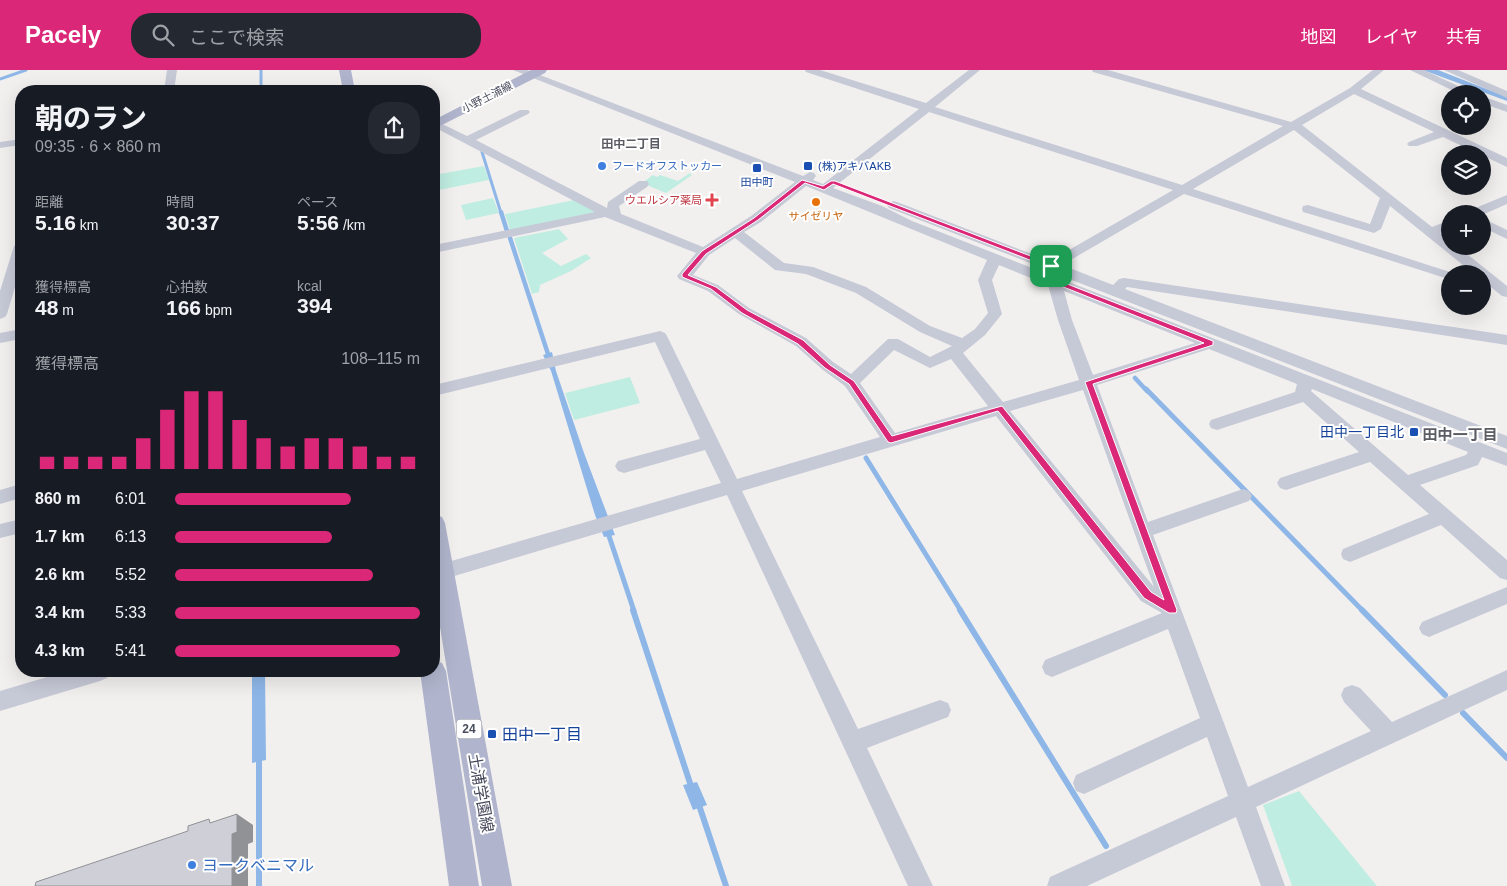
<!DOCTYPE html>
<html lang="ja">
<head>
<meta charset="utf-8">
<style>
	body { margin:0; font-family:Helvetica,"Noto Sans JP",sans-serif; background:#242831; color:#f1f3f6; height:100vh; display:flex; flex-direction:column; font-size:19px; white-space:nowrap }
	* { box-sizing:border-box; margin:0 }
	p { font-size:16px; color:#9ea1a6 }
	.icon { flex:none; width:28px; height:28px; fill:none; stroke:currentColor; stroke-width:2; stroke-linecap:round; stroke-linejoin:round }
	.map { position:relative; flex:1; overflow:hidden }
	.panel { position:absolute; left:15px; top:15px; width:425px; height:592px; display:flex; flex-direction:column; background:#171b24; border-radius:20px; box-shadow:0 5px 20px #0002 }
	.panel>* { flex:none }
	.controls { position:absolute; left:1441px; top:15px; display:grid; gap:10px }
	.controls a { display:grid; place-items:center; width:50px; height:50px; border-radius:50%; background:#171b24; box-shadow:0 5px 20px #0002; font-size:25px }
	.pin { position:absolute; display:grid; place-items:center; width:42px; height:42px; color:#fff; margin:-21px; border-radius:10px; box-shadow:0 2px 8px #0006 }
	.round { display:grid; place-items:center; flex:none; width:52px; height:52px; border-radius:20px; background:#242831 }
	.summary { display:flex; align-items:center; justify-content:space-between; height:85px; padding:0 20px }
	h1 { font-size:28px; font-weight:700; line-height:38px }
	.metrics { display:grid; grid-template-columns:repeat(3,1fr); gap:8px; height:85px; padding:5px 20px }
	.metrics div { display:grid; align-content:center }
	.metrics b { font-size:21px; font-weight:700 }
	.metrics small { font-size:14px; font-weight:400 }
	.metrics p { font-size:14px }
	.chart { height:140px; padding:10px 20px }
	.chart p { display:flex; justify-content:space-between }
	.chart svg { width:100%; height:90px; margin-top:5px; stroke:#db2777; stroke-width:6 }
	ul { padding:0 20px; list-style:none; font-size:16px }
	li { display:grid; grid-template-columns:80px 60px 1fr; align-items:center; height:38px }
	li i { height:12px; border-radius:6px; background:#db2777 }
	header { display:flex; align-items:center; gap:30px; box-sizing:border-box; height:70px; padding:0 25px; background:#db2777; color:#fff }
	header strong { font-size:24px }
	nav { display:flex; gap:28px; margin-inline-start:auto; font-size:18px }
	.search { width:350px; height:45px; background:#242831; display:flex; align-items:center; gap:12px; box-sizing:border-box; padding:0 18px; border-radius:20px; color:#9ea1a6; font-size:19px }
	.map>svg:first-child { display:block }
</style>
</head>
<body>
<header>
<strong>Pacely</strong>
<div class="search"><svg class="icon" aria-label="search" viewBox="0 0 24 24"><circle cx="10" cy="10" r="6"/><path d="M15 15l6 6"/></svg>ここで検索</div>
<nav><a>地図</a><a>レイヤ</a><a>共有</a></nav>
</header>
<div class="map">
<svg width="1507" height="816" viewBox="0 0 1507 816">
	<rect width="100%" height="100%" fill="#f2f0ef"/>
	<path fill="#c0ede1" d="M484 96 489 110 434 121V105Z
		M690 103 692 105 666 123 642 113 653 105 657 107 660 105 678 111Z
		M493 128 499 143 466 150 461 135Z
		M574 130 595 140V143L510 160 505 144Z
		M559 159 568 169 542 183 561 196 586 184 591 188 571 201 540 215 539 222 532 224 514 168Z
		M630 307 640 333 574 350 565 323Z
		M1299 721 1377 816H1292L1263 735Z"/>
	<path fill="#8eb7e8" d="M1423 0H1438L1507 27V31Z
		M552 282 556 301 584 383 615 465 604 467 595 445 551 301 543 285Z
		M252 601H265L266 690 252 693Z
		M697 712 707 735 693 740 683 715Z"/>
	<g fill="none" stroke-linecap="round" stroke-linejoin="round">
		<path stroke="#8eb7e8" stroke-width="3" d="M261 0V21
			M0 9 26 0
			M482 82 501 143"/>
		<path stroke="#8eb7e8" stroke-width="4.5" d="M501 142 507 161
			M510 168 548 284
			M1135 308 1147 321"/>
		<path stroke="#8eb7e8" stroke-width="5" d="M1146 319 1363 541
			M866 388 961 541
			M609 466 634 541"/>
		<path stroke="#8eb7e8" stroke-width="6" d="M633 540 690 713
			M960 540 1106 776
			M1362 540 1445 625
			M1463 643 1507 688
			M259 691V816
			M700 738 726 816"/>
		<path fill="#c6c9d6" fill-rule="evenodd" d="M167 0H177L174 21H164Z
			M513 0H527L803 106 810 102 814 103 816 106 813 110 823 114 919 39 806 2 805 0H820L926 33 969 0H980L935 37 1182 115 1283 56 1093 2 1092 0H1108L1291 52 1350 18 1373 0H1384L1361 19 1507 88V97L1443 67 1417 76H1409L1407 74 1409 72 1434 62 1354 24 1302 55 1432 157 1450 150V159L1440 163 1450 171V176H1457L1507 216V227L1502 226 1482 210V204H1474L1390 136 1381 159 1374 163 1303 142 1302 139 1303 136 1308 135 1370 154 1380 128 1294 60 1193 119 1456 204H1450V209L1445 208 1184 124 1062 195 1113 215 1119 209 1124 208 1507 265V275L1127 217 1125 219 1507 366V379L1059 205 1061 209 1507 383V396L1482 387 1478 395 1420 415 1507 490V510L1500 508 1441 455 1350 492 1343 489 1341 484 1343 479 1429 444 1370 392 1286 420 1280 418 1277 413 1280 408 1359 382 1303 332 1217 360 1211 358 1209 354 1211 350 1295 322 1297 314 1209 279 1097 315 1148 452 1243 419 1249 421 1252 426 1249 431 1153 465 1248 717 1371 661 1344 632 1341 625 1344 618 1352 615 1360 618 1392 652 1507 600V620L1256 737 1285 816H1261L1236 747 1087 816H1047L1050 807 1228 726 1207 667 1084 724 1076 721 1073 713 1076 705 1200 648 1168 559 1052 607 1045 604 1042 597 1045 590 1162 543 1141 531 996 346 742 421 858 659 940 630 948 633 951 640 948 647 867 678 933 816H908L727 425 434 512V496L721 413 705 380 624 403 618 401 615 396 618 391 700 369 655 272 434 326V315L660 261 665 263 667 266 737 409 880 367 845 316 823 300 796 276 739 244 708 221 679 209 677 206 696 183 605 147 434 183V175L595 142 434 57V50L467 66 520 40H528L530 42 528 44 476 70 607 138 608 132 639 111H647L649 114 647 117 619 136 621 144 703 177 751 146 795 112ZM929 42 1173 120 1050 191 897 132 893 131 887 135 889 138 1048 200 1045 203 912 151 882 136 833 118ZM806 116 987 190 978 210 988 243 975 259 962 268 930 256 866 217 813 197 784 193 744 162 761 152ZM735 168 775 200 806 204 856 223 920 262 952 276 930 287 898 269H888L851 304 833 292 806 268 749 238 718 215 693 205 709 185ZM999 195 1048 215 1058 250 1079 310 1003 332 963 283 985 265 1002 244 992 210ZM1064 221 1195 273 1093 305 1072 250ZM894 280 930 298 951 289 988 336 895 363 860 313ZM1312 319 1468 382 1466 385 1408 405 1311 321ZM1083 320 1154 517 1010 341Z
			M1410 0H1424L1475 24H1460Z
			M1444 0H1458L1507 21V28Z
			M1482 26 1507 35V42L1482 33Z
			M21 69V75L0 78V72Z
			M1507 125V134L1482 145 1467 144 1468 141Z
			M1482 148 1507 160V169L1482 157Z
			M21 172V197L7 244 5 247 0 249V221L14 176Z
			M21 259V269L0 273V263Z
			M21 414V428L0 434V420Z
			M21 449V463L0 468V454Z
			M1507 517V534L1429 567 1422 564 1419 558 1422 552Z
			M67 601H110L107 608 100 611 0 641V621Z"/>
		<path fill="#b0b5cd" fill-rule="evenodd" d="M339 0H351L355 21H343Z
			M531 0H547L545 3 434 59V50Z
			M434 444 442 447 445 453 512 816H482L434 520Z
			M434 590 442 593 446 601 479 816H449L420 601H434Z"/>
	</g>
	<path fill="#919296" d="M237 744 253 755V772L248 774V816H232V764Z"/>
	<path fill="#cfd0d7" stroke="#919296" d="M237 744V762L232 764V816H35L36 812 188 761V756L209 749 210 753Z"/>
	<path fill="#db2777" stroke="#fff" fill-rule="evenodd" d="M802 110 823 116 831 111H835L1054 195 1057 210 1213 271V275L1093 314 1177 540 1176 543H1169L1144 528 998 341 891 373 888 372 849 314 825 298 798 274 742 243 711 219 682 207V204L702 181 754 148ZM805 113 824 120 833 114 1048 197 1051 212 1204 273 1085 312 1164 530 1151 522 1002 336 892 366 854 311 830 295 803 270 747 240 716 217 688 205 706 184 758 150Z"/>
	<g fill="#3f7fe0" stroke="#fff" stroke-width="2">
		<circle cx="602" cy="96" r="5"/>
		<circle cx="192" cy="795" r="5"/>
	</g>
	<g fill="#1a4fb4" stroke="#fff" stroke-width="2">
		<rect x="803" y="91" width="10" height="10" rx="2.5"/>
		<rect x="752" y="93" width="10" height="10" rx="2.5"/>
		<rect x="1409" y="357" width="10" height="10" rx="2.5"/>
		<rect x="487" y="659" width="10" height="10" rx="2.5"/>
	</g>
	<path fill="#e0444e" stroke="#fff" stroke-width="2" d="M709.5 122.5h5v5h5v5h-5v5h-5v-5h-5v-5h5z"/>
	<circle fill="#e8710a" stroke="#fff" stroke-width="2" cx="816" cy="132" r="5"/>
	<g text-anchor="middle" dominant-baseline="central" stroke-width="4" stroke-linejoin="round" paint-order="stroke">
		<g font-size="11" fill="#484c5c" stroke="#fff">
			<text transform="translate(487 27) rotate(-27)">小野土浦線</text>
		</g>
		<g font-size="11" fill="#366cbe" stroke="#fff" text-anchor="start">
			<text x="612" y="96">フードオフストッカー</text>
		</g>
		<g font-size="11" fill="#164399" stroke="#fff" text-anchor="start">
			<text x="818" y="96">(株)アキバAKB</text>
			<text x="757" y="112" text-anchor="middle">田中町</text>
		</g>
		<g font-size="11" fill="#be3a42" stroke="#fff" text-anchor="end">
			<text x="702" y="130">ウエルシア薬局</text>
		</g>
		<g font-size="11" fill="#c56008" stroke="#fff">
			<text x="816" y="146">サイゼリヤ</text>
		</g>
		<g font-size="12" font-weight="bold" fill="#5c5d64" stroke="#fff">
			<text x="631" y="74">田中二丁目</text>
		</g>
		<rect fill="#fff" stroke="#7f828d" stroke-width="1" x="456.5" y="649.5" width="25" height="19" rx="4"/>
		<g font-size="12" font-weight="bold" fill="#484c5c">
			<text x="469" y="659">24</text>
		</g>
		<g font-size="14" fill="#164399" stroke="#fff" text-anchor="end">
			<text x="1404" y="362">田中一丁目北</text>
		</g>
		<g font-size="15" font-weight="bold" fill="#5c5d64" stroke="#fff">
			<text x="1460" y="364">田中一丁目</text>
		</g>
		<g font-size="16" fill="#164399" stroke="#fff" text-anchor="start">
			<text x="502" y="664">田中一丁目</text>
		</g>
		<g font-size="16" fill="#484c5c" stroke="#fff">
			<text transform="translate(481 723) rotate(80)">土浦学園線</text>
		</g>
		<g font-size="16" fill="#366cbe" stroke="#fff" text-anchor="start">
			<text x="202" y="795">ヨークベニマル</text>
		</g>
	</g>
</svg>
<div class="controls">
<a><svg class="icon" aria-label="locate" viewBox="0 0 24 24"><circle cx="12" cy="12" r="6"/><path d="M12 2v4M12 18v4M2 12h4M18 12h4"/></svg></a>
<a><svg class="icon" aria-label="layers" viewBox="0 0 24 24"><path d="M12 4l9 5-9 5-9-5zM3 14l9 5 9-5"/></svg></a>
<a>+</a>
<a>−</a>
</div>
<div class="pin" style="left:1051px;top:196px;background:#1e9e55"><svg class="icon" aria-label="arrive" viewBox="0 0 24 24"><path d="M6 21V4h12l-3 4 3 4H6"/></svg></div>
<section class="panel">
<div class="summary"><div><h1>朝のラン</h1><p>09:35 · 6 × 860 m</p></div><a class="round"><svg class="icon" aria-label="share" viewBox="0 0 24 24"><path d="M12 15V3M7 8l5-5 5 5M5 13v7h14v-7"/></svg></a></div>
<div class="metrics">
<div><p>距離</p><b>5.16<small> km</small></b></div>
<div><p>時間</p><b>30:37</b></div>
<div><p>ペース</p><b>5:56<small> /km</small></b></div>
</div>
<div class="metrics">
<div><p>獲得標高</p><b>48<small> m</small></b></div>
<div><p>心拍数</p><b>166<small> bpm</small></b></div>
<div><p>kcal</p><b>394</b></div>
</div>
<div class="chart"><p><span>獲得標高</span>108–115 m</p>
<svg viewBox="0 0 160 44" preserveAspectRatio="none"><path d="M5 44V38M15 44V38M25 44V38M35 44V38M45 44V29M55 44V15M65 44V6M75 44V6M85 44V20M95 44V29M105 44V33M115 44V29M125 44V29M135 44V33M145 44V38M155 44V38"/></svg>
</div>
<ul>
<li><b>860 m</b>6:01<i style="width:72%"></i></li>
<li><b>1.7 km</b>6:13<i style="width:64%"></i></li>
<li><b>2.6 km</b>5:52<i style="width:81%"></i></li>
<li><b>3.4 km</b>5:33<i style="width:100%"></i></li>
<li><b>4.3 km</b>5:41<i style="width:92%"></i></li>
</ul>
</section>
</div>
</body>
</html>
